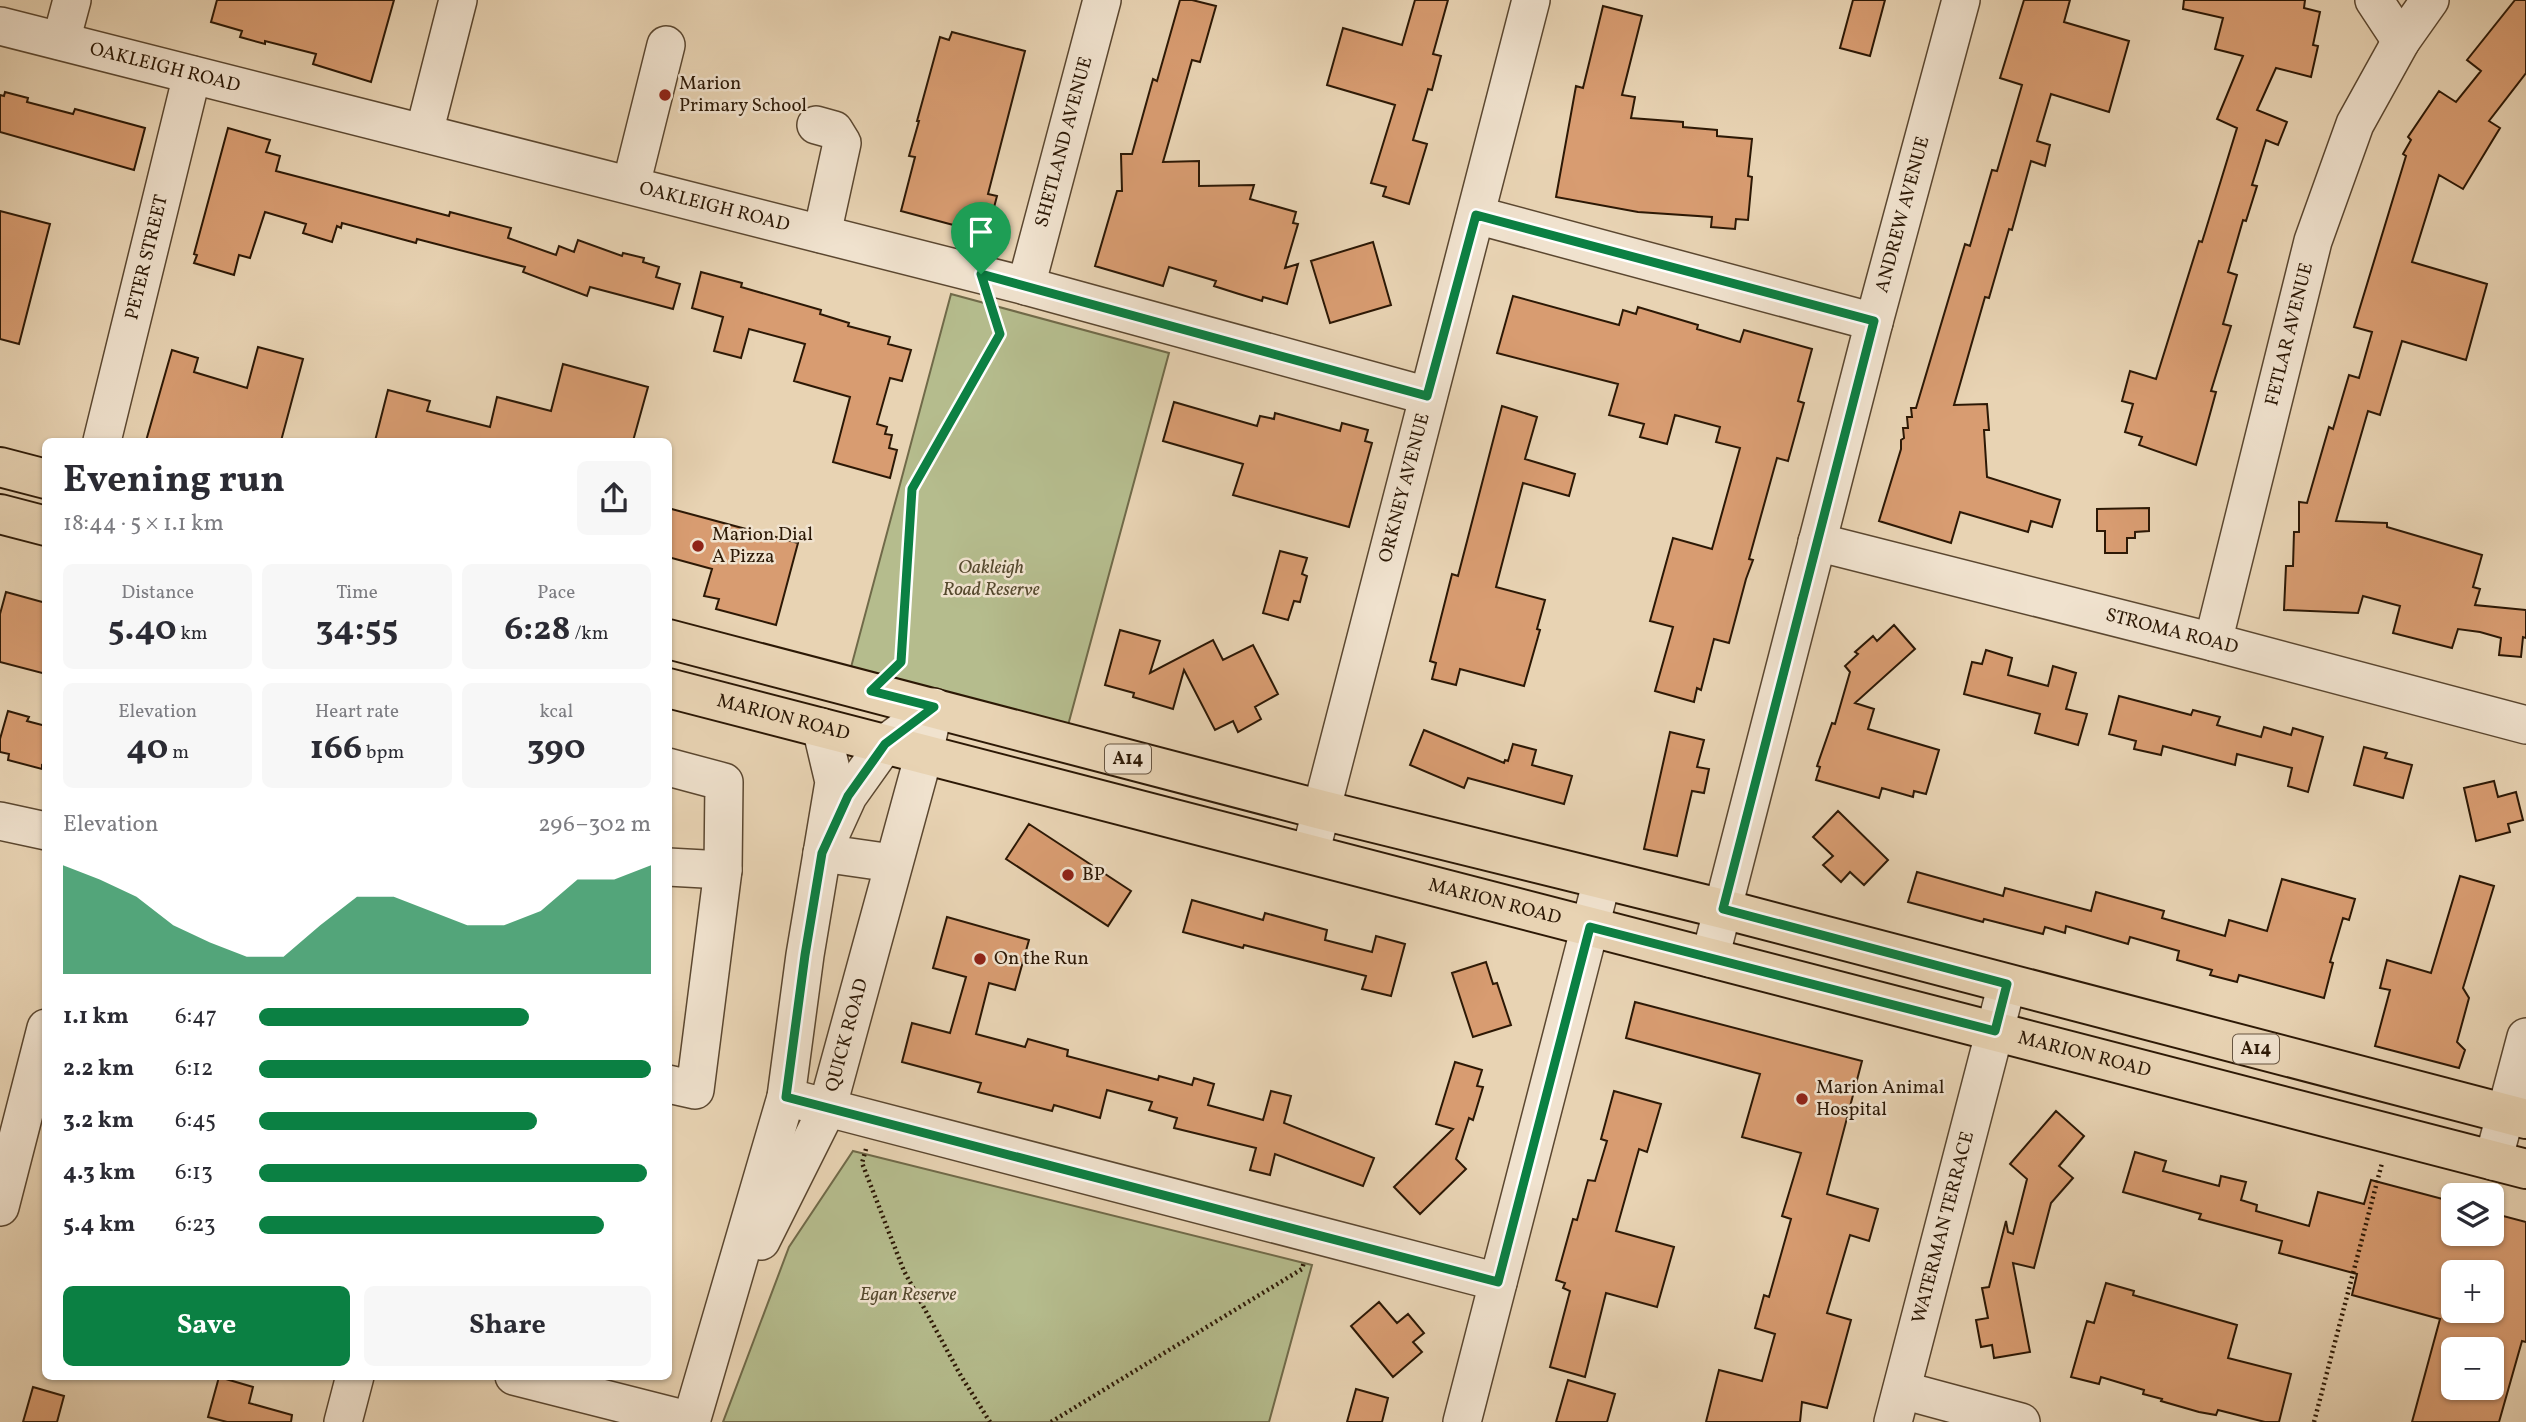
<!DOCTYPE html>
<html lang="en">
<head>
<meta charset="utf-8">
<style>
	body { margin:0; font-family:Vollkorn,serif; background:#f7f7f7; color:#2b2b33; height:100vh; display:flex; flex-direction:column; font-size:26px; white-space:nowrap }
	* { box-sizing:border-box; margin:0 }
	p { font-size:23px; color:#7c7c81 }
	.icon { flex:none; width:38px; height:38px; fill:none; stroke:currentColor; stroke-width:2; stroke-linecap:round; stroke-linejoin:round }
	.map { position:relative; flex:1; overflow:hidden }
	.side { position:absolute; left:42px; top:438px; width:630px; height:942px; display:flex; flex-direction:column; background:#fff; border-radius:10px; box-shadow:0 2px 5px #0004 }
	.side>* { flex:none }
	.controls { position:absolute; left:2441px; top:1183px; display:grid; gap:14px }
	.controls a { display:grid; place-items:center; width:63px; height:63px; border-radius:10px; background:#fff; box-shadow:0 2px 5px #0004; font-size:35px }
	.pin { position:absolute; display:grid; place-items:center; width:60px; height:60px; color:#fff; margin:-72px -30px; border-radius:50% 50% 50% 0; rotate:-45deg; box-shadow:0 0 7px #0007 }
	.pin .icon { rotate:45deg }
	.round { display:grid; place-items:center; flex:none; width:74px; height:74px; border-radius:10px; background:#f7f7f7 }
	.headline { display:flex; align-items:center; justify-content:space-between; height:119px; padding:0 21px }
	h1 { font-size:38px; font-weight:700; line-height:52px }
	.stats { display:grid; grid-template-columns:repeat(3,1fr); gap:10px; height:119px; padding:7px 21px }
	.stats div { display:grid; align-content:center; border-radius:10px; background:#f7f7f7; text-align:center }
	.stats b { font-size:35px; font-weight:700 }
	.stats small { font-size:19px; font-weight:400 }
	.stats p { font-size:19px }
	.chart { height:196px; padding:14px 21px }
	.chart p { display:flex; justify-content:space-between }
	.chart svg { width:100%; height:126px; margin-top:7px; fill:#0b8043; opacity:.7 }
	.button { display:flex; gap:14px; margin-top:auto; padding:14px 21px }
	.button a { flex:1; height:80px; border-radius:10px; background:#0b8043; color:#fff; font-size:28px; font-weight:700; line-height:80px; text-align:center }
	.button a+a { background:#f7f7f7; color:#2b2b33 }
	ul { padding:0 21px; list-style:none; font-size:23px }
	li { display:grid; grid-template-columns:112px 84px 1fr; align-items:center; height:52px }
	li i { height:18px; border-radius:9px; background:#0b8043 }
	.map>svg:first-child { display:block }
</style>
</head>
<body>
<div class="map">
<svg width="2526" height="1422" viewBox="0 0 2526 1422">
	<rect width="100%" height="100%" fill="#e8d3b3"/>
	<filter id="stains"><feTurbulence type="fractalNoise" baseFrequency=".00286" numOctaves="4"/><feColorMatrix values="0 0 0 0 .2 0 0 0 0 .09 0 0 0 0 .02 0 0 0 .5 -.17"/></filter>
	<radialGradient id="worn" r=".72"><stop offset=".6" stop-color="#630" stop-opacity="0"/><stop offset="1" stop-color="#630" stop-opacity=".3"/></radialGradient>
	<path fill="#b5bc8d" stroke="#706a49" stroke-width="2" d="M951 294 1169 353 1067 729 850 671Z
		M853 1151 1312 1265 1269 1422H723L789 1247Z"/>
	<path fill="#d89c71" stroke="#2c1805" stroke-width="2" fill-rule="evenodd" d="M217 0H394L371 82 313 64 316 54 265 41V44L240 37 242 31 211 22Z
		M1180 0H1192L1216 6 1200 62 1192 60 1163 162 1199 161V186L1254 185 1250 199 1296 212 1293 223 1298 224 1285 268 1298 264 1287 304 1263 297 1262 301 1239 294 1214 286 1216 281 1169 267 1163 286 1095 266 1117 191H1122L1121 154H1132L1153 79 1157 81Z
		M1415 0H1448L1433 54 1441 56 1432 90 1428 89 1413 140 1427 144 1409 204 1383 196 1386 187 1371 183 1395 105 1327 85 1343 28 1402 45Z
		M1853 0H1885L1870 56 1840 48Z
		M2024 0H2070L2064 22 2129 41 2109 112 2051 94 2037 141 2050 145 2045 166 2031 161 2012 230 2009 229 1989 298 1985 297 1954 405 1987 404 1989 430H1984L1987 477 2060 500 2052 527 2031 521 2028 532 1960 512 1951 543 1879 521 1901 449V440L1904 438 1903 428H1908L1907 417H1912L1911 408H1916L1965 244 1970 246 1992 170 1997 171 2022 85 2000 78Z
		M2184 0H2305L2304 8 2320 12 2313 45 2318 46 2311 77 2276 68 2257 110 2287 122 2278 145 2266 140 2252 185 2257 186 2246 221 2243 220 2228 272 2237 275 2223 324 2231 326 2211 391 2216 392 2196 465 2139 445 2142 437 2125 432 2133 404 2122 401 2130 371 2156 379 2199 241 2202 242 2237 128 2217 119 2243 56 2215 49 2223 18 2183 9Z
		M2515 0H2526V73L2489 121 2500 128 2463 189 2439 175 2412 262 2487 284 2466 360 2402 341 2380 415 2368 411 2336 521 2387 523V527L2482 555 2473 587 2480 589 2475 605 2526 610V638L2523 637 2521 657 2499 655 2501 638 2480 632 2458 629 2452 648 2393 633 2400 606 2363 596 2358 613 2284 610 2286 566H2293L2294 532H2299V502L2307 503 2329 427 2333 429 2349 375 2359 378 2372 332 2354 327 2406 156 2403 154 2411 140 2408 137 2439 91 2456 102 2481 71 2467 60Z
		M1603 6 1642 16 1622 95 1635 97 1631 118 1683 122V127L1717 130V136L1752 139 1748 176 1752 177 1748 220 1736 219 1735 229 1711 227 1712 217 1638 212 1556 197 1576 86 1583 88Z
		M952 32 1025 51 988 194 997 196 987 234 901 211 915 157 909 156 919 121H917L940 37 949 40Z
		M5 92 28 98 27 102 73 114 75 109 145 128 134 170 0 132V95L4 96Z
		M228 128 270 140 266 152 280 156 276 171 449 216 450 212 511 228 508 238 556 255 559 246 574 252 578 240 622 256 623 253 644 258 643 262 659 267 656 277 680 284 673 309 590 287 587 296 523 272 525 267 417 239 416 243 342 223 341 228 337 226 332 242 303 233 306 224 265 212 250 258 239 255 234 275 194 263 197 255 194 254Z
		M0 211 50 224 19 344 0 339Z
		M1373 242 1391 305 1330 323 1311 261Z
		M701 272 742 283 741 287 821 310 820 314 849 323 848 326 890 337 888 344 911 350 902 381 890 378 877 424 887 427 885 434 892 435 889 448 897 450 890 478 833 462 850 397 794 381 805 344 749 329 741 358 714 351 723 317 692 308Z
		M1513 296 1619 325 1623 310 1636 314 1638 307 1698 325 1697 329 1740 342 1744 330 1812 349 1798 401 1804 403 1788 461 1777 458 1749 559 1753 560 1746 579 1729 643 1714 639 1701 690 1697 688 1694 702 1655 691 1673 627 1650 621 1673 538 1712 549 1740 448 1716 442 1720 427 1675 415 1667 444 1640 437 1644 424 1609 415 1618 384 1497 353Z
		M258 347 303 359 281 441H146L172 350 198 358 194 372 247 388Z
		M563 364 648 387 633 441H375L388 390 430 401 427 411 490 427 497 397 551 411Z
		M1174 402 1257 426 1260 416 1274 419 1275 413 1340 431 1342 423 1368 430 1365 441 1372 443 1349 527 1233 495 1243 464 1163 441Z
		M1502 406 1537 417 1525 459 1575 474 1569 496 1523 483 1496 587 1545 600 1537 629 1540 630 1524 686 1460 669 1456 685 1432 679 1436 663 1430 661 1452 574 1458 576Z
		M668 508 798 543 776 625 716 609 719 599 704 596 712 569 668 557Z
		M2149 508V531L2135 532V538H2127V553H2105V531H2097V509Z
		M1280 551 1307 558 1302 574 1307 576 1300 602 1294 601 1288 620 1263 613Z
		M6 592 46 603V674L0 662V614Z
		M1894 625 1915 649 1855 703 1874 709 1868 729 1939 750 1926 794 1914 791 1913 797 1882 788 1879 798 1816 780 1820 767 1817 766 1832 723 1835 724 1850 672 1845 666 1858 654 1855 652 1873 636 1877 641Z
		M1120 630 1160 641 1150 673 1213 640 1223 660 1253 645 1278 694 1255 707 1261 719 1238 732 1233 721 1215 730 1184 670 1173 709 1133 697 1134 693 1105 685Z
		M1986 650 2012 658 2008 675 2048 686 2053 666 2076 673 2066 709 2087 714 2078 745 2035 733 2040 714 1964 694 1972 662 1982 664Z
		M2119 696 2191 715 2193 710 2220 717 2217 725 2261 737 2264 727 2291 735 2293 728 2323 737 2308 792 2288 786 2292 768 2237 754 2235 765 2163 746 2161 755 2134 749 2136 741 2109 734Z
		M8 711 29 717 27 721 46 726V766L42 765V769L8 760 9 754 0 752V739Z
		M1424 730 1504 763 1505 760 1508 761 1513 744 1536 750 1532 765 1572 776 1564 804 1468 778 1464 788 1410 765Z
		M1670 732 1704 740 1697 767 1709 769 1704 793 1692 791 1677 856 1644 849Z
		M2364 747 2387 753 2385 758 2412 765 2403 798 2354 785Z
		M2494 781 2498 797 2516 792 2523 820 2508 824 2510 832 2476 841 2464 788Z
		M1838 811 1888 860 1864 885 1850 872 1841 882 1823 865 1833 856 1813 837Z
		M1029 824 1131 891 1108 926 1006 859Z
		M1917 872 2003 896 2005 888 2091 911 2096 892 2164 911 2162 918 2225 936 2229 920 2267 931 2282 879 2355 899 2349 920 2343 918 2330 962 2333 963 2324 998 2239 975 2237 982 2210 975 2212 970 2177 960 2179 951 2130 937 2128 944 2066 926 2065 933 2045 927 2043 934 1984 919 1983 922 1908 902Z
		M2460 876 2494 886 2463 988 2469 998 2457 1042 2465 1050 2459 1068 2375 1046 2390 990 2380 988 2387 960 2431 973Z
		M1192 900 1263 920 1265 913 1327 930 1325 940 1372 952 1376 936 1405 944 1391 996 1362 989 1366 976 1244 945 1243 948 1183 932Z
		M947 917 1029 940 1015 990 989 983 976 1034 1025 1047 1028 1039 1068 1050 1067 1056 1158 1080 1159 1076 1192 1085 1194 1078 1214 1084 1208 1105 1263 1120 1271 1091 1291 1096 1284 1123 1374 1158 1363 1186 1275 1154 1270 1175 1250 1170 1256 1148 1174 1128 1177 1118 1149 1110 1152 1102 1107 1090 1100 1118 1054 1105 1052 1111 978 1092 981 1083 902 1062 912 1023 950 1033 966 977 933 968Z
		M1486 962 1493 984 1497 983 1511 1025 1473 1037 1452 973Z
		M1635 1002 1862 1061 1827 1194 1878 1209 1869 1241 1850 1235 1827 1313 1851 1320 1827 1408 1802 1402 1800 1422H1706L1719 1370 1762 1381 1775 1334 1755 1328 1764 1295 1769 1297 1791 1219 1782 1216 1801 1153 1742 1137 1760 1074 1626 1038Z
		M1455 1062 1482 1070 1477 1086 1483 1087 1473 1120 1469 1118 1456 1159 1466 1169 1420 1214 1394 1187 1453 1129 1436 1124Z
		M1614 1091 1661 1104 1647 1152 1639 1149 1616 1231 1674 1247 1657 1307 1606 1293 1585 1377 1550 1367 1570 1291 1563 1288 1565 1283 1556 1280 1573 1219 1577 1220 1588 1180 1595 1181 1607 1141 1601 1139Z
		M2056 1111 2084 1136 2059 1166 2073 1178 2051 1203 2034 1268 2013 1263 2030 1352 1994 1358 1992 1345 1981 1347 1976 1320 1988 1318 1982 1288 1989 1287 2006 1221 2008 1232 2013 1234 2027 1179 2010 1164Z
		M2135 1152 2166 1161 2163 1171 2219 1186 2221 1176 2246 1182 2241 1200 2257 1205 2256 1211 2309 1226 2318 1192 2364 1204 2371 1180 2454 1202V1234H2492V1213L2526 1222V1342L2522 1341 2499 1422H2412L2440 1319 2352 1295 2357 1274 2279 1253 2282 1241 2199 1219 2201 1214 2123 1192ZM2454 1272H2492V1311H2454ZM2454 1349H2492V1388H2454Z
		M2106 1283 2134 1291 2133 1295 2237 1325 2228 1358 2291 1374 2279 1422H2265L2218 1410 2216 1415 2199 1412 2161 1401 2162 1399 2143 1394 2144 1390 2101 1377 2099 1384 2071 1377 2087 1321 2094 1323Z
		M1379 1302 1397 1323 1408 1314 1424 1333 1413 1342 1422 1352 1393 1377 1351 1326Z
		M219 1377 253 1387 249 1403 292 1415 291 1422H227L208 1417Z
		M1568 1380 1615 1394 1607 1422H1556Z
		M33 1387 64 1396 57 1422H23Z
		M1356 1389 1388 1398 1382 1422H1347Z"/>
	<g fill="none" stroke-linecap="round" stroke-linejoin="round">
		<g stroke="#5b4730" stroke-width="40">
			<g id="minor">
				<path d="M2374 0 2401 41"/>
				<path id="s1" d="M0 26 1026 286 1428 396"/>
				<path d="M61 41 72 0"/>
				<path d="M816 125 834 130 842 143 822 234"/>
				<path d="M424 133 458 0"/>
				<path d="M631 185 666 45"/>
				<path d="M1476 215 1874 322"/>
				<path id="s2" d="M1026 286 1102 0"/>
				<path id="s3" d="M102 441 192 75"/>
				<path id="s4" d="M1817 542 2213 642 2526 725"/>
				<path id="s5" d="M2213 642 2313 241 2355 124 2401 41 2430 0"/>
				<path d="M668 767 724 782 723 870 695 1090 668 1084"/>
				<path d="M0 821 46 831"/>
				<path id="s6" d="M1310 854 1531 0"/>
				<path d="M892 863 822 853 848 796 885 744 909 726"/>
				<path d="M668 867 723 870"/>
				<path id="s7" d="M1710 958 1874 322 1961 0"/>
				<path d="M786 1097 1498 1282"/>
				<path d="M2493 1161 2526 1037"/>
				<path d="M0 1207 46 1028"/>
				<path id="s8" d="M761 1241 827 1109 924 754 934 707"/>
				<path d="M514 1376 691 1421"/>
				<path d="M1902 1390 2021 1422"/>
				<path d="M343 1422 355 1376"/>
				<path d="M691 1422 786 1097 805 955 834 782 821 727"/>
				<path d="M1462 1422 1602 880"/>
				<path id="s9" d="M1893 1422 2007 984"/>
			</g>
		</g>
		<g stroke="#2c1805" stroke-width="42">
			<g id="major">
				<path d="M0 467 46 479"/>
				<path d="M0 514 46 526"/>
				<path d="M668 639 1322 810 1723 909 2526 1119"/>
				<path id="s10" d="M668 688 2526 1169"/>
			</g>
		</g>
		<path stroke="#2c1805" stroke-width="4.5" stroke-dasharray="2 3.5" stroke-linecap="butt" d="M897 666 901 662 912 489 1000 334 992 309
			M866 1149 862 1163 904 1271 961 1376 990 1422
			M1051 1422 1302 1269 1304 1262
			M2314 1422 2382 1163"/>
		<use href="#minor" stroke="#f0e2ce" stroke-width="37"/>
		<use href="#major" stroke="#e8d3b3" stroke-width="38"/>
	</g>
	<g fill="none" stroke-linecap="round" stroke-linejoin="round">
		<g stroke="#fff" stroke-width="14">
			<path id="route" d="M1476 215 1874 321 1723 909 2007 984 1995 1031 1590 927 1498 1282 786 1097 805 955 822 853 848 796 885 744 934 707 871 691 901 662 912 489 1000 334 981 274 1427 396Z"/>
		</g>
		<use href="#route" stroke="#0b8043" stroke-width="9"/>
	</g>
	<g fill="#8f2418" stroke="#f0e2ce" stroke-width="2.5">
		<circle cx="665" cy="95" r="7"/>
		<circle cx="698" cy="546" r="7"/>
		<circle cx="1068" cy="875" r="7"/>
		<circle cx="980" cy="959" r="7"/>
		<circle cx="1802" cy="1099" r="7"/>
	</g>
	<g text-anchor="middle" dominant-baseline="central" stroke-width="5" stroke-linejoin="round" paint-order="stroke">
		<g fill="#f0e2ce" stroke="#675541" stroke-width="2">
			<rect x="1105" y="744.5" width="46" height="29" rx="5"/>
			<rect x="2233" y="1034.5" width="46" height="29" rx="5"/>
		</g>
		<g font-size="18" font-weight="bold" fill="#2c1805">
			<text x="1128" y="759">A14</text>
			<text x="2256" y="1049">A14</text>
		</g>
		<g font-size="19" fill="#2c1805" stroke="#f0e2ce">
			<text stroke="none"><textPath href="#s1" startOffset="170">OAKLEIGH ROAD</textPath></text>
			<text stroke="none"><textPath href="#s2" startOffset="149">SHETLAND AVENUE</textPath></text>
			<text stroke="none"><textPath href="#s1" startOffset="737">OAKLEIGH ROAD</textPath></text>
			<text stroke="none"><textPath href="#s7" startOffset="768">ANDREW AVENUE</textPath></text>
			<text stroke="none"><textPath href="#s3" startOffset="189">PETER STREET</textPath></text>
			<text stroke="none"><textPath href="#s5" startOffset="317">FETLAR AVENUE</textPath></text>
			<text stroke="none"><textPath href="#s6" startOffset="378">ORKNEY AVENUE</textPath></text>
			<text stroke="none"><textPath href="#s4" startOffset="366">STROMA ROAD</textPath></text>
			<text stroke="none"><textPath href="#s10" startOffset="119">MARION ROAD</textPath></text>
			<text stroke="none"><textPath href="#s10" startOffset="854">MARION ROAD</textPath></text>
			<text stroke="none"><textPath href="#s8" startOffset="224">QUICK ROAD</textPath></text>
			<text stroke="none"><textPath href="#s10" startOffset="1463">MARION ROAD</textPath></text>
			<text stroke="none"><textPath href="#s9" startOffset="201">WATERMAN TERRACE</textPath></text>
		</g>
		<g font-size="19" fill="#2c1805" stroke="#f0e2ce" text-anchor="start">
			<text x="679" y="84">Marion<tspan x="679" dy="22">Primary School</tspan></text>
			<text x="712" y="535">Marion Dial<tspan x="712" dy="22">A Pizza</tspan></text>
			<text x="1082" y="875">BP</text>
			<text x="994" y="959">On the Run</text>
			<text x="1816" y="1088">Marion Animal<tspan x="1816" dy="22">Hospital</tspan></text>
		</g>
		<g font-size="19" font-style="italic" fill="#55492e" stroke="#f0e2ce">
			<text x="991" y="568">Oakleigh<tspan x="991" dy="22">Road Reserve</tspan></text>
			<text x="908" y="1295">Egan Reserve</text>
		</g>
	</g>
	<rect width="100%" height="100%" filter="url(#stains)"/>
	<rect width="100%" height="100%" fill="url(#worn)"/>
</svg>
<div class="controls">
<a><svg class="icon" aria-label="layers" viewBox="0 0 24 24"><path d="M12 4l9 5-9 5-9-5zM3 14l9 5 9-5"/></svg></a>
<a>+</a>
<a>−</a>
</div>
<div class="pin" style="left:981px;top:274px;background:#1e9e55"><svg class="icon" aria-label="arrive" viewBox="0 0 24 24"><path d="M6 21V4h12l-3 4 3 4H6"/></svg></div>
<section class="side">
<div class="headline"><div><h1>Evening run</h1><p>18:44 · 5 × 1.1 km</p></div><a class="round"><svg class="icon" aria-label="share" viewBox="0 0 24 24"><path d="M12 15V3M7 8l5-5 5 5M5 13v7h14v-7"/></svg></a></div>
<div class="stats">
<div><p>Distance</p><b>5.40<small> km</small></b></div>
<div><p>Time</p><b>34:55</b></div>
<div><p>Pace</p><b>6:28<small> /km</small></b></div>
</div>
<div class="stats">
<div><p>Elevation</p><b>40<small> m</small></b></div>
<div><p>Heart rate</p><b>166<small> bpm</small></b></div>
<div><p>kcal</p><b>390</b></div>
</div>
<div class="chart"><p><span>Elevation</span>296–302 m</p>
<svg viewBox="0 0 160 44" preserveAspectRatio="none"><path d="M0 44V6L10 11L20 17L30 27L40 33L50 38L60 38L70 27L80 17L90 17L100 22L110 27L120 27L130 22L140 11L150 11L160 6V44z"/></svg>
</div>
<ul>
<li><b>1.1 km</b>6:47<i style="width:69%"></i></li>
<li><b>2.2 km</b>6:12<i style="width:100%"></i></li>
<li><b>3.2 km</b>6:45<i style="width:71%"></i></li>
<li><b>4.3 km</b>6:13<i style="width:99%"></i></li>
<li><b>5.4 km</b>6:23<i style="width:88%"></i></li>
</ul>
<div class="button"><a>Save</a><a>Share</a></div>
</section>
</div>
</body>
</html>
